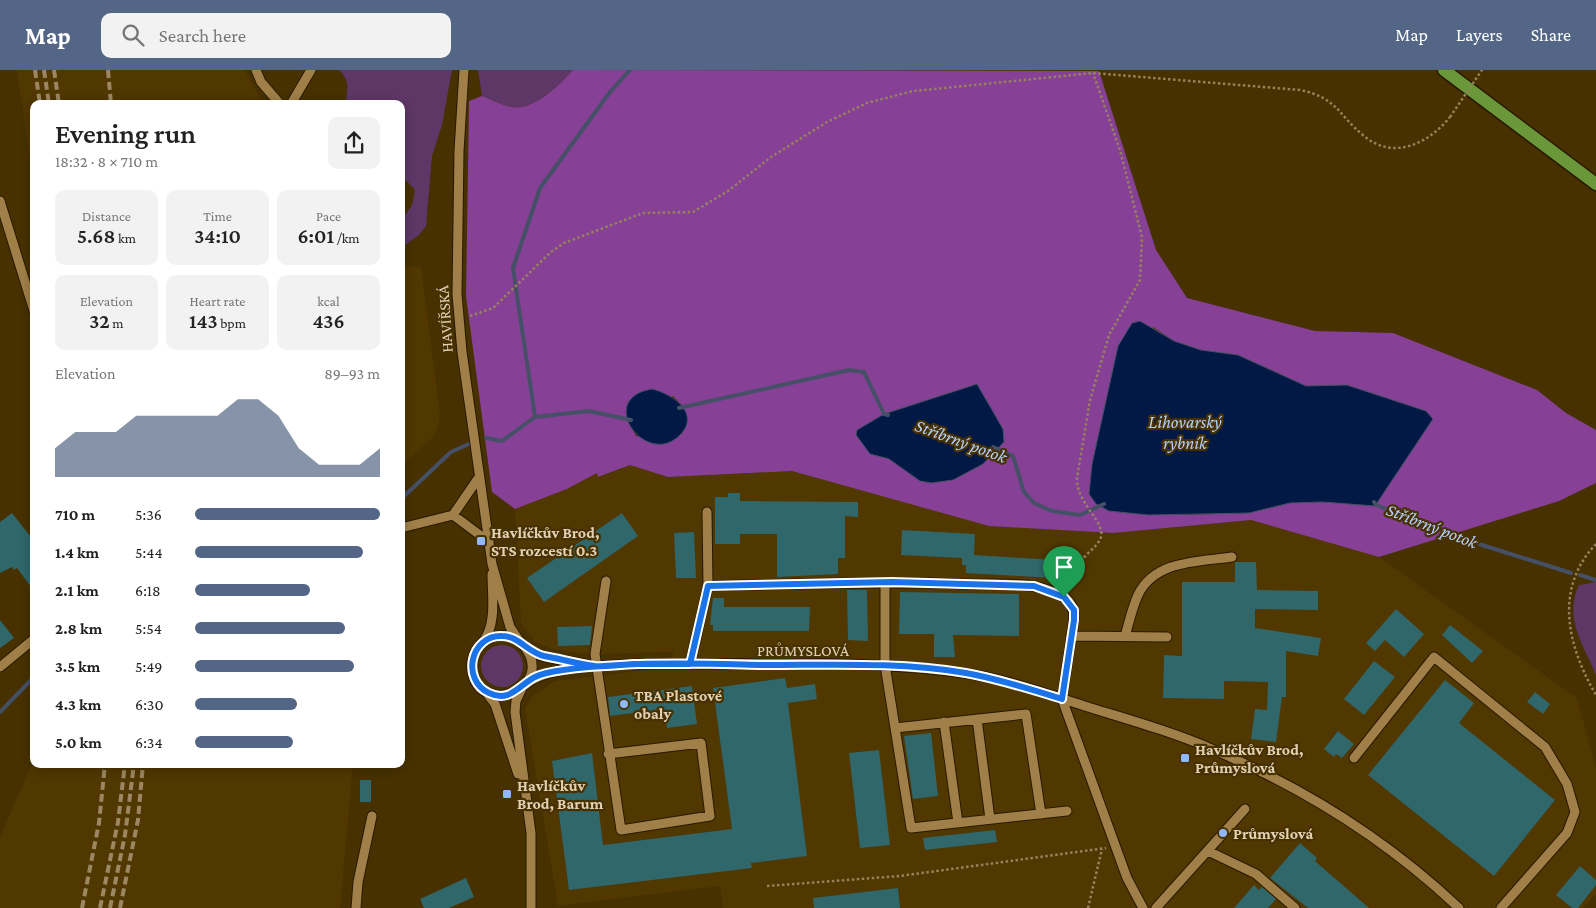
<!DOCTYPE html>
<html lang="en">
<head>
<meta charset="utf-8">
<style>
	body { margin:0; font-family:"Crimson Pro",serif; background:#f2f2f2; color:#222; height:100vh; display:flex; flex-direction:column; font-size:19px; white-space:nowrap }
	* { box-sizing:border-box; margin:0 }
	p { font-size:16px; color:#767676 }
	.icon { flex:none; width:28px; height:28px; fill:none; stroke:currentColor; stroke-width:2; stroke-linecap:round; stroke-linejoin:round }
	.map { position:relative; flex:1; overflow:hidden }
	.side { position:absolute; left:30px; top:30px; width:375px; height:668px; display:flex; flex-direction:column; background:#fff; border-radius:10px; box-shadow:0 2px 12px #0003 }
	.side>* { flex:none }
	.pin { position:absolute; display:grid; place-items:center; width:42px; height:42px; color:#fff; margin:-51px -21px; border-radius:50% 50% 50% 0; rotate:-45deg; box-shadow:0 0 5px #0007 }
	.pin .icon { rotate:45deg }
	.round { display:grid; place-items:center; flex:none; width:52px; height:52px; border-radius:10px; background:#f2f2f2 }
	.headline { display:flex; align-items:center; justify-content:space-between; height:85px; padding:0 25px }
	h1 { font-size:28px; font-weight:600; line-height:38px }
	.metrics { display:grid; grid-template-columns:repeat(3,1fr); gap:8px; height:85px; padding:5px 25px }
	.metrics div { display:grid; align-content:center; border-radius:10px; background:#f2f2f2; text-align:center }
	.metrics b { font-size:21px; font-weight:600 }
	.metrics small { font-size:14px; font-weight:400 }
	.metrics p { font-size:14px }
	.chart { height:140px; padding:10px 25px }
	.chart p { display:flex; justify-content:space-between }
	.chart svg { width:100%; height:90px; margin-top:5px; fill:#536685; opacity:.7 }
	ul { padding:0 25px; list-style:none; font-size:16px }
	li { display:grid; grid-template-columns:80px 60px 1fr; align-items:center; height:38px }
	li i { height:12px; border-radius:6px; background:#536685 }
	header { display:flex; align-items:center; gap:30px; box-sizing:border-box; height:70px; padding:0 25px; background:#536685; color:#fff }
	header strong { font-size:24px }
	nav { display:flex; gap:28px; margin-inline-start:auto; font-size:18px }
	.search { width:350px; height:45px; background:#f2f2f2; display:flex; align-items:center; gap:12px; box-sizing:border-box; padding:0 18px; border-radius:10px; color:#767676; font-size:19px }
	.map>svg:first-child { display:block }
</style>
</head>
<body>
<header>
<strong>Map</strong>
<div class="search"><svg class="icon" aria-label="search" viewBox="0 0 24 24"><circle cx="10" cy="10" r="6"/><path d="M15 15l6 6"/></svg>Search here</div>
<nav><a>Map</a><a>Layers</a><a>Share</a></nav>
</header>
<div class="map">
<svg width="1596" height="838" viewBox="0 0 1596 838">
	<rect width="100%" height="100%" fill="#473101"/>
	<path fill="#513700" d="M17 0H245L263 34H34V116Z
		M401 196 421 197 440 344 438 358 433 367 401 396Z
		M630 395 668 407 792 401 989 456 1113 463 1251 450 1379 487 1577 628 1596 698V824L1583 838H723L720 816 558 836 525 639 532 627 554 611 665 598 674 582 589 584 551 579 535 572 521 553 515 439 567 419 597 403 599 407Z
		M34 689V694H353L340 838H0V767Z"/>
	<path fill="#5e3766" d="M452 0 442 55 432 86 426 156 419 165 401 178V151L412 135 415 120 401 105V34H352L346 29C348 16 349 10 339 0Z
		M478 0H573C558 16 532 44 507 36 499 34 490 29 482 26Z
		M1596 512V605C1584 575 1563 548 1579 515Z
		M481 596a21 21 0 1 1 42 0a21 21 0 1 1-42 0Z"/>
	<path fill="#864095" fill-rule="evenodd" d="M573 0 1099 1 1156 180 1187 228 1315 261 1393 263 1537 320 1566 343 1596 360V413L1559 431 1379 487 1251 450 1113 463 989 456 792 401 668 407 630 395 598 407 597 403 567 419 515 439 492 422 466 226 469 31 482 26C490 29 499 34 507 36 532 44 558 16 573 0ZM1153 257 1174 271 1201 280 1238 285 1306 316 1347 315 1400 397 1375 436 1323 432 1290 433 1249 443 1184 445H1148L1109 441ZM977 315 994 344 998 379 983 394 953 410 920 411 889 389 884 344ZM673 326 684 337 680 365 666 372 636 366 627 350Z"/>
	<path fill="#021945" stroke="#455067" d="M1140 251 1174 271 1201 280 1238 285 1306 316 1347 315 1426 341 1433 349 1375 436 1323 432 1290 433 1249 443 1148 445 1109 441 1096 434 1089 424 1092 394 1118 276 1132 253Z
		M977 314 1003 359 1004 372 983 394 953 410 931 413 920 411 889 389 870 384 856 365 857 360 884 344Z
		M652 319C673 324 702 344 679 366 645 398 595 328 652 319Z"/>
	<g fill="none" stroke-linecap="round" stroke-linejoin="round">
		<path stroke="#455067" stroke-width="4" d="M679 338 849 300 864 302 884 344 888 345
			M535 347 513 198 540 118 610 22 630 0
			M486 368 502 371 535 347 589 341 631 350
			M993 377 1013 386 1024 422 1034 433 1052 441 1080 445 1104 434
			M401 429 451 382 471 373
			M1374 432 1376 435 1482 475 1571 503
			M1580 505 1596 510
			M0 642 34 607"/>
	</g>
	<path fill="#2f676b" d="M728 423H740V431L858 432V447L845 446V488H838V504L777 507V464H740V474H715V427H728Z
		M12 443 34 471V521L17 498 14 500 12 497 0 503V452Z
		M622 443 638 466 544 532 527 508Z
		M902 460 975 464 974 485 1055 490 1054 508 966 503V495H962V488L901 485Z
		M694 462 696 508H676L674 463Z
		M1235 492H1256L1257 520 1318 521V540L1255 539V558L1321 568 1318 586 1286 581V627H1282L1276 672 1251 669 1255 639 1267 640 1268 612 1224 611V629L1163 628 1164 585 1182 586V512H1235Z
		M847 520H867L868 571 848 570Z
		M900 522 1019 524V566L953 565 955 587H934V564H899Z
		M713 528H724V537H810L809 561H713V555H710Z
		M1396 539 1424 564 1404 587 1385 570 1375 581 1366 573Z
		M0 550 14 568 0 578Z
		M1450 555 1483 581 1472 593 1442 565Z
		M592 556 590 575 558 576 557 557Z
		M1374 591 1395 607 1364 645 1344 629Z
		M785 608 787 618 815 614 817 629 788 633 807 786 751 793 752 798 569 820 552 691 592 683 603 775 732 759 713 618Z
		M1445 610 1474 633 1459 653 1555 730 1494 806 1368 705Z
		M692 616 697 654 667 658 665 646 642 650V642L610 646 608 627Z
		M1535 622 1550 634 1543 644 1527 632Z
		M1338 661 1354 674 1342 688 1336 684 1334 687 1324 679Z
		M931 663 938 726 913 729 904 666Z
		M879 680 890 775 860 778 849 683Z
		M360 710H371V732H360Z
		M995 760 997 772 925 780 923 768Z
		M1300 773 1317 788 1315 791 1369 838H1308L1270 808Z
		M1580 796 1596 810V815L1578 838H1572L1556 825Z
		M466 808 474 827 449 838H424L420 829Z
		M1254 815 1259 820 1262 817 1276 829 1268 838H1234Z
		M898 818 900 838H814L813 828Z"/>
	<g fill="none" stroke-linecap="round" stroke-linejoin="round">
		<g stroke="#291900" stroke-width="11">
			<path id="minor" d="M256 0 261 12 280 34
				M464 0 459 81 457 224 462 282 492 494 510 557 520 572
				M291 34 311 0
				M0 131 34 241
				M453 445 489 472
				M401 458 453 445 479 407
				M606 511 595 584 621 760 710 746 701 673 608 684
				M885 512V595L911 758 1067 741
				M708 516C794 514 880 511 967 514 997 515 1037 510 1064 527 1072 532 1074 540 1074 549L1062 629 1127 808 1143 838
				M1071 566 1167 567
				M1125 566C1129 553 1132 538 1138 525 1155 490 1198 492 1232 487
				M483 572C497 554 492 525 492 504
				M524 576C557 618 480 649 472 601 471 592 473 583 479 576 489 565 506 562 518 570 524 575 528 581 536 584 553 590 572 591 589 595
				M690 594 708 516 707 442
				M0 597 34 569
				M525 615C548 595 604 596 635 594 744 595 855 588 964 603 1006 609 1047 624 1088 637 1130 650 1173 662 1214 680 1304 718 1388 771 1459 838
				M522 618 516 631 515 642 531 763V838
				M486 622 495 634 518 704
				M977 649 990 749
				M944 652 958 753
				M895 658 1026 644 1041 744
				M1354 688 1434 587 1545 677 1567 714 1575 742 1567 763 1501 838
				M1208 781 1256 804 1295 838
				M356 838 358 812 372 746
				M1156 838 1245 739"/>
		</g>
		<g stroke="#291900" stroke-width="15">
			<path id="major" d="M1444 0 1596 114"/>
		</g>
		<path stroke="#96835d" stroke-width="2.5" stroke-dasharray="2.5 2.5" stroke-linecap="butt" d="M470 246 493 238 551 182 564 173 643 143 693 142 728 121 771 87 827 52 867 33 913 21 1093 3 1300 20C1338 28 1338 45 1364 66 1394 91 1429 73 1450 47
			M1596 474C1553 519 1568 577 1596 625
			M1067 518C1071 509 1075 499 1081 491 1087 483 1098 476 1101 467 1105 451 1076 433 1077 408L1090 330 1109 265 1140 210 1142 167 1120 80 1093 3
			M767 816 900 806 1106 778
			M1088 838 1102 779"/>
		<use href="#minor" stroke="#a08048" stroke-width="9"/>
		<use href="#major" stroke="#6b973b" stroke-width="12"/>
		<path stroke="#9b8862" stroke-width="4" stroke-dasharray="8 4" stroke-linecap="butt" d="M35 0 40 34
			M44 0 49 34
			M54 0 59 34
			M108 0 111 34
			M82 838 99 753 105 694
			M100 838 118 752 125 694
			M110 838 125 765 134 694
			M120 838 138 750 143 694"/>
		<path stroke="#96835d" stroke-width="2.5" stroke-dasharray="2.5 2.5" stroke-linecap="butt" d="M1450 47 1482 0"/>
	</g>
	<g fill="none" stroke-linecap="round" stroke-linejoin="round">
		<g stroke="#fff" stroke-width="10">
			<path id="route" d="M1064 527 1034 516 892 512 708 516 690 594C671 594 652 594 634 594 621 595 607 597 595 596 578 594 561 589 544 586 527 582 519 566 502 566 470 565 461 610 489 623 510 633 519 615 535 607 550 599 601 596 620 595 669 592 718 594 767 595 833 595 901 592 966 603 999 609 1030 619 1062 629L1074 550V540L1064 527"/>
		</g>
		<use href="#route" stroke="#1a73e8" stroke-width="6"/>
	</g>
	<g fill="#8fb8fd" stroke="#473101" stroke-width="2">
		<rect x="476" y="466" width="10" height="10" rx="2.5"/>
		<circle cx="624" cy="634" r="5"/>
		<rect x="1180" y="683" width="10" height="10" rx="2.5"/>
		<rect x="502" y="719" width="10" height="10" rx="2.5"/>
		<circle cx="1223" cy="763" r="5"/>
	</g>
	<g text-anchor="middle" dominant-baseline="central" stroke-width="4.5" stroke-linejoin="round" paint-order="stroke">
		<g font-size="16" fill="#e2d1b5" stroke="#473101">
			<text transform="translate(445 249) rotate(-94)">HAVÍŘSKÁ</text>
			<text x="803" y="580">PRŮMYSLOVÁ</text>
		</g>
		<g font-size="16" font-weight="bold" fill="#e2d1b5" stroke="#473101" text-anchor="start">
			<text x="491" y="462">Havlíčkův Brod,<tspan x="491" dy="18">STS rozcestí 0.3</tspan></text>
			<text x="634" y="625">TBA Plastové<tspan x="634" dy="18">obaly</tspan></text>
			<text x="1195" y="679">Havlíčkův Brod,<tspan x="1195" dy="18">Průmyslová</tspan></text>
			<text x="517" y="715">Havlíčkův<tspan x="517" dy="18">Brod, Barum</tspan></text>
			<text x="1233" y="763">Průmyslová</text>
		</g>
		<g font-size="18" font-style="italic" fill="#b5d1ff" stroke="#473101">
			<text x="1185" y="352">Lihovarský<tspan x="1185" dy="21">rybník</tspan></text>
			<text transform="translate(961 371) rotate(20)">Stříbrný potok</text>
			<text transform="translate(1432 456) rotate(21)">Stříbrný potok</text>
		</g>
	</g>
</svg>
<div class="pin" style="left:1064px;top:527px;background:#1e9e55"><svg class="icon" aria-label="arrive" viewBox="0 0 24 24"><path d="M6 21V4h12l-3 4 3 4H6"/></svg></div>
<section class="side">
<div class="headline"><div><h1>Evening run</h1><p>18:32 · 8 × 710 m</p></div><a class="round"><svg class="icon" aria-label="share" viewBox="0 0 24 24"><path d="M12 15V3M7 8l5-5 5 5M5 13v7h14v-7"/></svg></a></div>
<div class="metrics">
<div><p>Distance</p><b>5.68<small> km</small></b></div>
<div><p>Time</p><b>34:10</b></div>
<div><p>Pace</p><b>6:01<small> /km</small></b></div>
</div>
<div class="metrics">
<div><p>Elevation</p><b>32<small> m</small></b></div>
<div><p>Heart rate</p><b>143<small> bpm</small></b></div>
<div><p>kcal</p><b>436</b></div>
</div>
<div class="chart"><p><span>Elevation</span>89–93 m</p>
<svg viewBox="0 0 160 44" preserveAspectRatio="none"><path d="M0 44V30L10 22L20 22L30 22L40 14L50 14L60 14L70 14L80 14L90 6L100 6L110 14L120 30L130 38L140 38L150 38L160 30V44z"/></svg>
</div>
<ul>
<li><b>710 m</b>5:36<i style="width:100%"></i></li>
<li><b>1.4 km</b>5:44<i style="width:91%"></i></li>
<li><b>2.1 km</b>6:18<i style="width:62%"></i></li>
<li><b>2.8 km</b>5:54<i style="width:81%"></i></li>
<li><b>3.5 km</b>5:49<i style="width:86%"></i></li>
<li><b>4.3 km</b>6:30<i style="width:55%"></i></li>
<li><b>5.0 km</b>6:34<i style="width:53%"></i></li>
</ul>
</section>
</div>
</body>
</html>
